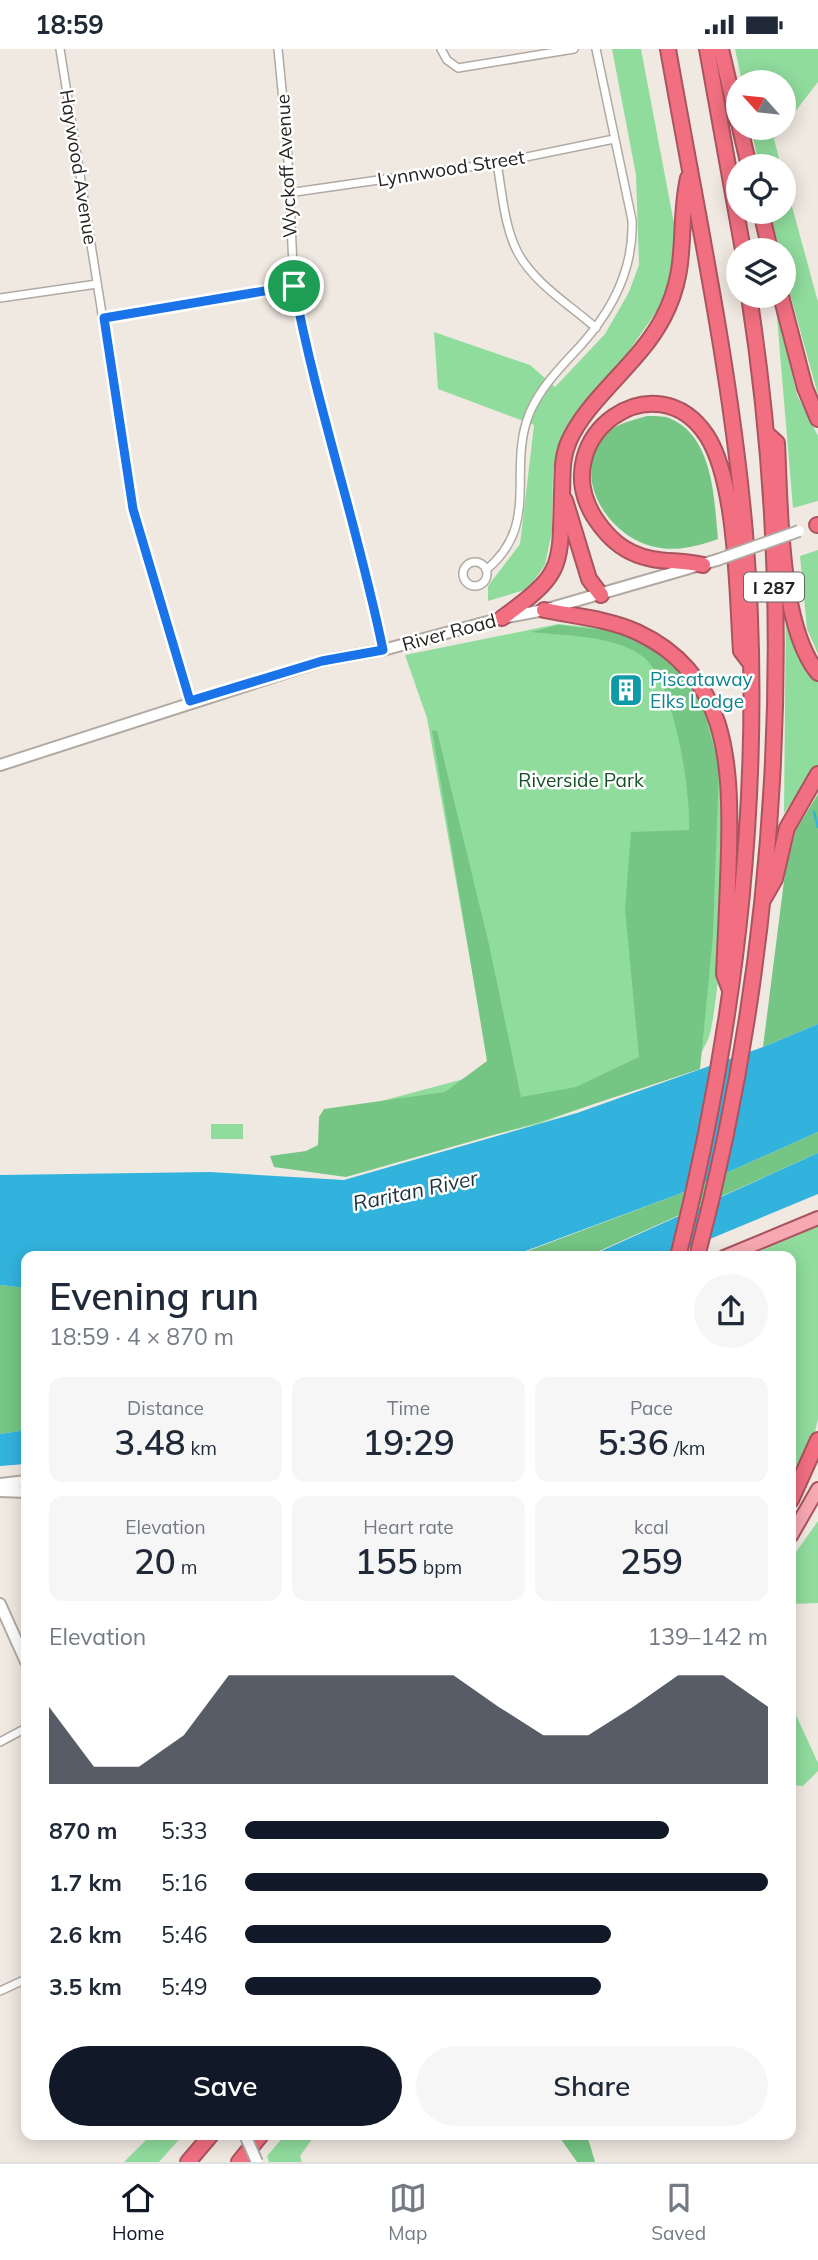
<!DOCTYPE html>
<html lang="en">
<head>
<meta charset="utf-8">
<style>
	body { margin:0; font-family:Mulish,sans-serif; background:#f6f6f7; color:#1f2937; height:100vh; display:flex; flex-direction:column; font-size:26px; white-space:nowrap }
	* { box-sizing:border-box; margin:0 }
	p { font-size:23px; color:#747a83 }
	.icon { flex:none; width:38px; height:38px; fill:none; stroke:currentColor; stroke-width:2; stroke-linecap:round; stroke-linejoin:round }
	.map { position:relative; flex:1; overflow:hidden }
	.details { position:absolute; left:21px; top:1202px; width:775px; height:889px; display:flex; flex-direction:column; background:#fff; border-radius:14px; box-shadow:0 4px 18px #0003 }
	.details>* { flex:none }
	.needle { width:46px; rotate:297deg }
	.buttons { position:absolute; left:726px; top:21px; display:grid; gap:14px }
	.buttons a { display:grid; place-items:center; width:70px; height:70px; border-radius:50%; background:#fff; box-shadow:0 4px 18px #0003; font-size:35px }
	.pin { position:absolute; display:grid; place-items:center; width:60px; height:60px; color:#fff; margin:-30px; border:4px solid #fff; border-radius:50%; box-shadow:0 2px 7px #0007 }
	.round { display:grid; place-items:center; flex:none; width:74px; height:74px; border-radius:37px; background:#f6f6f7 }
	.headline { display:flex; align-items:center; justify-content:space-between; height:119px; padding:0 28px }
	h1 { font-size:38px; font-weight:600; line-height:52px }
	.figures { display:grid; grid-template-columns:repeat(3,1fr); gap:10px; height:119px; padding:7px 28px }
	.figures div { display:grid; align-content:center; border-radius:14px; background:#f6f6f7; text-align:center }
	.figures b { font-size:35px; font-weight:600 }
	.figures small { font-size:19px; font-weight:400 }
	.figures p { font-size:19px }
	.chart { height:196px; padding:14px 28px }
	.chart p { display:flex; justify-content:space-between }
	.chart svg { width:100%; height:126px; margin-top:7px; fill:#111827; opacity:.7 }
	.cta { display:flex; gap:14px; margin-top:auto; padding:14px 28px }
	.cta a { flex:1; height:80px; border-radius:42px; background:#111827; color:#fff; font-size:28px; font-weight:600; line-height:80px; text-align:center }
	.cta a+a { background:#f6f6f7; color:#1f2937 }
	ul { padding:0 28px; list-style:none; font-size:23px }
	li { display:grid; grid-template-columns:112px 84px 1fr; align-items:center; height:52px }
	li i { height:18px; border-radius:9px; background:#111827 }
	.status { display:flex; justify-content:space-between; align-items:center; height:49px; padding:0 35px; background:#fff; direction:ltr }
	.status svg { height:19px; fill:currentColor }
	.dock { display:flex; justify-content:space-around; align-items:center; height:98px; border-top:2px solid #e0e1e3; background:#fff; font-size:19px; color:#747a83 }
	.dock a { display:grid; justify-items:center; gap:4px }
	.dock .current { color:#111827 }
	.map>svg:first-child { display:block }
</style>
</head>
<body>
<div class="status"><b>18:59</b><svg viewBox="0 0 49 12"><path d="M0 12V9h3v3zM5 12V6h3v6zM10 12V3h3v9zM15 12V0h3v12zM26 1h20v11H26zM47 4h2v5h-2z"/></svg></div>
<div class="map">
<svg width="818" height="2113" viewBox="0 0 818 2113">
	<rect width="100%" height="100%" fill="#f0e9e1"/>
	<path fill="#90dc9d" d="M612 0H641L676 185 672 218 661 256 629 302 565 382 553 421 552 482 545 516 528 540 488 552V537L520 495 534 376 438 340 434 283 530 316 555 338 605 285 629 243 639 216 636 126Z
		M735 0H818V33L784 77V33H742Z
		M751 79H782L774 90 781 117H759Z
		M784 128 818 253V346L784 223V201H778L769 163H784Z
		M776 257 797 346 818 387V452L793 459Z
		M818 501V605L807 580 800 507Z
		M786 554 809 623 818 632V716L784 764Z
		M558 575 596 579 597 576C641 589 679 610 702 652 735 712 725 910 711 980 709 993 699 1006 694 1018L538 1075 335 1124 329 1066 490 1023 427 669 405 606Z
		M211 1075H243V1090H211Z
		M818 1177V1370L813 1391 791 1435V1208H747Z
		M818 1472V1554L791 1555V1510Z
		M791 1655 818 1714V1722L803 1737 791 1736Z
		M151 2086H183L159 2113H124Z
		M285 2086H315L300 2107 302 2113H269L267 2107Z"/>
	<path fill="#75c684" d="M647 367C654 367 663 367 669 369 714 387 714 451 718 490 698 497 677 503 655 498 609 488 570 430 604 387 614 375 633 371 647 367Z
		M559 576 618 583 647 596 677 620 702 656 719 716 713 887 700 1020 539 1073 346 1128 274 1118 270 1107 306 1102 318 1096 319 1068 324 1060 445 1043 487 1012 432 681 437 682 488 891 521 1048 576 1038 639 1008 625 860 631 783 689 781C691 743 674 630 642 607 613 586 566 587 531 583Z
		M818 745V975L763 998 785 824 796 781Z
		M818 1083V1104L588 1207 512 1208 679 1145Z
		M0 1236 26 1239V1381L0 1385Z
		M558 2086H587L595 2113H577Z"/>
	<path fill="#32b3de" d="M818 975V1083L679 1145 512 1207 26 1208V1239L0 1236V1126L210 1123 344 1131 577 1064 763 998Z
		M818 1104V1145L669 1207 588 1208Z
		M26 1381V1415L0 1417V1385Z"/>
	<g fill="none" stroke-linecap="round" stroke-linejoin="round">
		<path stroke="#32b3de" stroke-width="2.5" d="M814 763 818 778"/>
		<g stroke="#b1aaa3" stroke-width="10">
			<path id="street" d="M60 0 133 460 190 652
				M278 0 287 92 294 237 312 324 371 542 383 601
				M441 0 447 11 458 19 574 0
				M497 114C502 142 504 178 518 204 535 235 570 256 596 279
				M288 144 497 114 614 90
				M0 249 97 235
				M104 269 294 237
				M463 525a12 12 0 1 1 24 0a12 12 0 1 1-24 0Z
				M486 521C542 475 506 420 530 363 542 336 562 317 582 295 614 259 634 219 632 171L596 0
				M0 1693 26 1679
				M0 1942 26 1930"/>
		</g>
		<g stroke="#b1aaa3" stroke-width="14">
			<path id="secondary" d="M0 716 322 612 383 601 502 569 544 561 717 511
				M0 1435 26 1432
				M0 1442 26 1443
				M0 1555 26 1613"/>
		</g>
		<g stroke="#aa545f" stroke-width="16">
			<path id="primary" d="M724 1208 818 1169
				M791 1487 818 1440"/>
		</g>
		<g stroke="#aa545f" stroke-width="18">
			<path id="highway" d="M668 0C696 160 731 322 745 484 765 731 738 969 678 1208
				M707 0 743 201
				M721 0 738 73
				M740 79 749 117
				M761 163 770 201
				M781 247 805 339 818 370
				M766 384 777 394C780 455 779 577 818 624
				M565 451 589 530 601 546
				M817 476H818
				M703 516C678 510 655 515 631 503 614 495 603 482 593 466 547 387 656 309 707 387 737 434 737 545 741 602L751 615
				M544 561C574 567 609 570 637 583 728 625 731 714 729 802 728 843 726 884 724 925L730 941
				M502 569C564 524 560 520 562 444 563 426 561 410 569 392 588 349 639 315 663 269 690 218 677 180 688 129
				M763 851 775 830 787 779 818 725
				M697 1208C779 898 798 563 749 247
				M791 1451 818 1391
				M188 2113 211 2086
				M239 2113 261 2086"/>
		</g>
		<use href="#street" stroke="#fff" stroke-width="7"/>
		<use href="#secondary" stroke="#fff" stroke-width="10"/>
		<use href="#primary" stroke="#f7a9b3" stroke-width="12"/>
		<use href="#highway" stroke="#f16f81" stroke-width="14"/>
		<g stroke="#b1aaa3" stroke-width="14" stroke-linecap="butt">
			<path id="secondary-bridge" d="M717 511 799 482
				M245 2086 257 2113"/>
		</g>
		<use href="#secondary-bridge" stroke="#fff" stroke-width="10"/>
	</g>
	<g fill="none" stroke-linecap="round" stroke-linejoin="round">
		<g stroke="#fff" stroke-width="14">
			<path id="route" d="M294 237C317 359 358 478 383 601L322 612 190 652 133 460 104 269Z"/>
		</g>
		<use href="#route" stroke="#1a73e8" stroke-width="9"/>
	</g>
	<defs>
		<g id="building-square" transform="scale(1.75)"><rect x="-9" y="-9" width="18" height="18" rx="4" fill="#0f9aa8" stroke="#fff"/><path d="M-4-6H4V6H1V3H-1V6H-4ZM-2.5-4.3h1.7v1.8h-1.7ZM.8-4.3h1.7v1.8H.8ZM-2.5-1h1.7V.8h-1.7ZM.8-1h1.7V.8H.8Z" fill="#fff"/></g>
	</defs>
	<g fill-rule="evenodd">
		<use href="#building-square" x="626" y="641"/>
	</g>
	<g text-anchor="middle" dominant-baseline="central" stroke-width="5" stroke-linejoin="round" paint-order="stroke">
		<rect fill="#fff" stroke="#666563" stroke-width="2" x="744" y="523.5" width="60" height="29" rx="5"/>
		<g font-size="18" font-weight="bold" fill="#252320">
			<text x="774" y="538">I 287</text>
		</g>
		<g font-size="19" fill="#252320" stroke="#fff">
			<text transform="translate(286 117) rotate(-93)">Wyckoff Avenue</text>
			<text transform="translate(79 118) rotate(81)">Haywood Avenue</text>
			<text transform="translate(451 119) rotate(-9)">Lynnwood Street</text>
			<text transform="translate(449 583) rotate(-15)">River Road</text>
		</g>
		<g font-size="19" fill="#0d838f" stroke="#fff" text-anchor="start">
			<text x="650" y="630">Piscataway<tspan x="650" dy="22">Elks Lodge</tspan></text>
		</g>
		<g font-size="19" fill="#154f25" stroke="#fff">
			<text x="581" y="731">Riverside Park</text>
		</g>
		<g font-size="21" font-style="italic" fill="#1e333b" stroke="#fff">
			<text transform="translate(415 1141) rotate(-12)">Raritan River</text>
		</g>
	</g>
</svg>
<div class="buttons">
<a><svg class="needle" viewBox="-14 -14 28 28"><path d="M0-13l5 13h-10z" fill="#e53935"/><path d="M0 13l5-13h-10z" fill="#747a83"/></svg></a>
<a><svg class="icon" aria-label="locate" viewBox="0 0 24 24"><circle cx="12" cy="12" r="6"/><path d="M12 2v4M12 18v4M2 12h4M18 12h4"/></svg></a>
<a><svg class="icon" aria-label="layers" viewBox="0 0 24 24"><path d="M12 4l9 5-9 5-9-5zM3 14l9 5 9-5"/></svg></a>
</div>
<div class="pin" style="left:294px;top:237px;background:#1e9e55"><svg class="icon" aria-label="arrive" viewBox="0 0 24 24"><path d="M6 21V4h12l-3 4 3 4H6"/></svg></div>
<section class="details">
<div class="headline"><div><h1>Evening run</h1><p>18:59 · 4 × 870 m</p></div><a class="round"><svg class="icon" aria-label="share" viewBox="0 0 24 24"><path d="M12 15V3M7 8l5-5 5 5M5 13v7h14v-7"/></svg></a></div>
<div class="figures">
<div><p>Distance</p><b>3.48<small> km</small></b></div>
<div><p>Time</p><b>19:29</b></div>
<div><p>Pace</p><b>5:36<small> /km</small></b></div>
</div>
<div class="figures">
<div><p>Elevation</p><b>20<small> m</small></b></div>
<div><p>Heart rate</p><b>155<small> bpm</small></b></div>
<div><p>kcal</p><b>259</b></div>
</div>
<div class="chart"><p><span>Elevation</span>139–142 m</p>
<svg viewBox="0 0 160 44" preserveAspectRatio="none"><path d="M0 44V17L10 38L20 38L30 27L40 6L50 6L60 6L70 6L80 6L90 6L100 17L110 27L120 27L130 17L140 6L150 6L160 17V44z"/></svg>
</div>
<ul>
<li><b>870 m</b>5:33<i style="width:81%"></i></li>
<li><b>1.7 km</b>5:16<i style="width:100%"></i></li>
<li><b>2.6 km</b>5:46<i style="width:70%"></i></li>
<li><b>3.5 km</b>5:49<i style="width:68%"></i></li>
</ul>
<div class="cta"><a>Save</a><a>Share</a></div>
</section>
</div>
<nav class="dock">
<a class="current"><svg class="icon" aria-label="home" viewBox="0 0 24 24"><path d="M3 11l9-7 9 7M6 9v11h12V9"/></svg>Home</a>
<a><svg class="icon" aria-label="map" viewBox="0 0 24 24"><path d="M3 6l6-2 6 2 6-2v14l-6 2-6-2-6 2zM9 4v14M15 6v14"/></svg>Map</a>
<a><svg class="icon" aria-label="saved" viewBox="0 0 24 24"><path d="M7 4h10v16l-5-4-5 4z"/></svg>Saved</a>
</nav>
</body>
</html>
